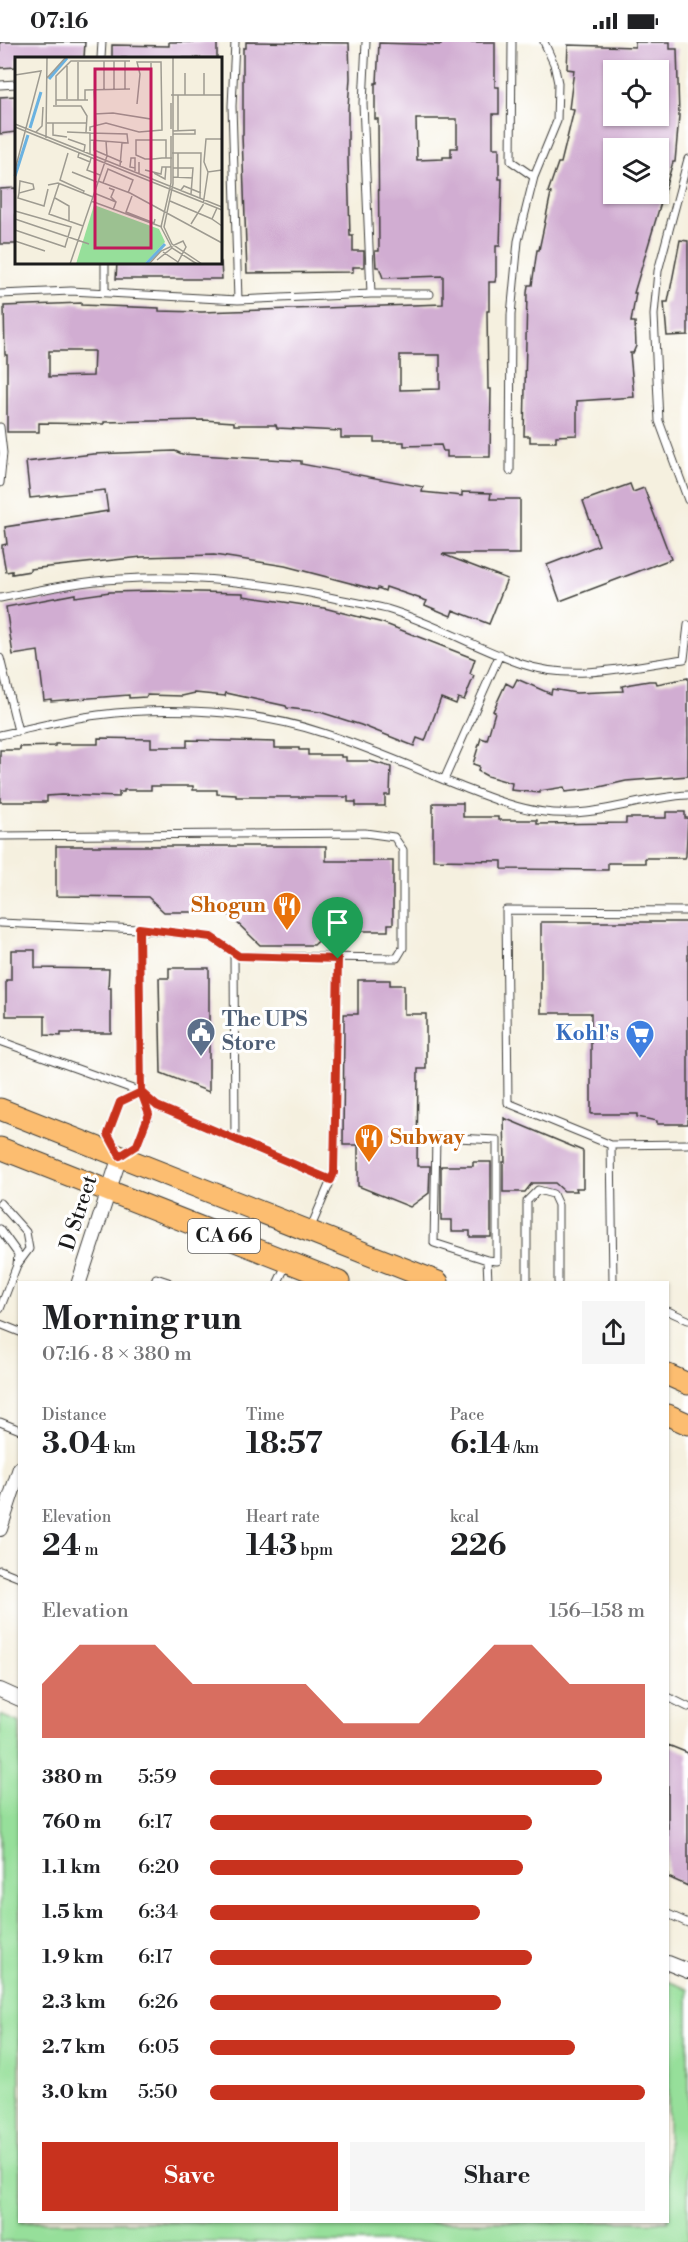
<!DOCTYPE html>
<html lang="en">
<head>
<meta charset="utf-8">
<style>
	body { margin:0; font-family:"Libre Bodoni",serif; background:#f6f6f6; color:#202124; height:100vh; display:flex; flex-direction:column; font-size:22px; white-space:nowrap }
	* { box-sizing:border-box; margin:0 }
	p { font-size:20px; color:#757577 }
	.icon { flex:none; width:33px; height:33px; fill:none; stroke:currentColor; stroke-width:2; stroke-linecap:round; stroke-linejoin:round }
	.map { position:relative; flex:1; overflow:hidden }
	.panel { position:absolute; left:18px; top:1239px; width:651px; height:942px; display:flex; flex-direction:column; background:#fff; border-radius:0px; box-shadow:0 2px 4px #0004 }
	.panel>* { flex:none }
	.controls { position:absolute; left:603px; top:18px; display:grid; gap:12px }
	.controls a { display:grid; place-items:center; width:66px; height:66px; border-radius:0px; background:#fff; box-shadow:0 2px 4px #0004; font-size:30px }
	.pin { position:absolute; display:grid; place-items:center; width:51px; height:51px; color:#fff; margin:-62px -26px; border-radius:50% 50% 50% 0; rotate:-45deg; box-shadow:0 0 6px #0007 }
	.pin .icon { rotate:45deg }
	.round { display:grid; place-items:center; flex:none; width:63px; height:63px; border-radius:0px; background:#f6f6f6 }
	.overview { display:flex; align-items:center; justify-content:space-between; height:102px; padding:0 24px }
	h1 { font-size:33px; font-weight:800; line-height:45px }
	.metrics { display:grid; grid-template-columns:repeat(3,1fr); gap:9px; height:102px; padding:6px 24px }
	.metrics div { display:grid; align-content:center }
	.metrics b { font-size:30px; font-weight:800 }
	.metrics small { font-size:16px; font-weight:400 }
	.metrics p { font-size:16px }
	.chart { height:168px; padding:12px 24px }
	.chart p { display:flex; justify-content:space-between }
	.chart svg { width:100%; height:108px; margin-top:6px; fill:#c8321e; opacity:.7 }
	.cta { display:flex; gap:12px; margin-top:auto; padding:12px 24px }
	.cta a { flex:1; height:69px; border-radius:0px; background:#c8321e; color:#fff; font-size:24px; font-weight:800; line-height:69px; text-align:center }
	.cta a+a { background:#f6f6f6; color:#202124 }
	ul { padding:0 24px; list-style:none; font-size:20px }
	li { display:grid; grid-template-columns:96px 72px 1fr; align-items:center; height:45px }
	li i { height:15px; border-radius:8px; background:#c8321e }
	.status { display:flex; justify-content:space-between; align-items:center; height:42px; padding:0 30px; background:#fff; direction:ltr }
	.status svg { height:16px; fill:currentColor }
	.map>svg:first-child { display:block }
</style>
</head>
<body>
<div class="status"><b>07:16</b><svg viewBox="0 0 49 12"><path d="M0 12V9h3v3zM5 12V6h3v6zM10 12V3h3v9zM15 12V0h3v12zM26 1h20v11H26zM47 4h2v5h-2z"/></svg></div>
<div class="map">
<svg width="688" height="2200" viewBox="0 0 688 2200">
	<rect width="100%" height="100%" fill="#fff"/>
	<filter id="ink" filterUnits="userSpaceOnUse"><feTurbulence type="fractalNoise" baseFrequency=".0167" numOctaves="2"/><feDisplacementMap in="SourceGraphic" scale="12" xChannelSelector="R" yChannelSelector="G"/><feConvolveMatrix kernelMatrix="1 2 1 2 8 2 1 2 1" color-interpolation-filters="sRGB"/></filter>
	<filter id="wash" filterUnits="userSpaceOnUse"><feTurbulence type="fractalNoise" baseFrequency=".008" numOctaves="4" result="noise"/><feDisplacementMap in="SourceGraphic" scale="24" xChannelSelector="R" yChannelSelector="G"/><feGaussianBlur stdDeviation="1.35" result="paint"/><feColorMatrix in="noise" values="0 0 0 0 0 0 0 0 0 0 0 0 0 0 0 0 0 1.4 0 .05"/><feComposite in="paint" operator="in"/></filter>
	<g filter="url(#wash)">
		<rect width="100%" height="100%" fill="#f5f0df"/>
		<path fill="#96df9a" stroke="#597e5b" stroke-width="1.5" d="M0 1673 20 1681V2180H668V1939L688 1947V2200H0Z"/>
		<g id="blocks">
			<path fill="#d1add2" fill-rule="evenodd" d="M0 0H85L84 16H16V25L0 26Z
				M169 0H217V16H112V3L169 4Z
				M246 0 349 1 350 36 348 66V119L350 194H353V209H364V225H353V230L247 231 242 93H243V6H246Z
				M441 0H495V45H499V72H493V106H499V137H502L500 204H496V234L495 240H489V269H487L488 347H491L490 415H447V409H443L441 403 404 404V400H374V396H341V389L277 386 276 383H234V380L203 378 104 380V382L39 381V390H7V313H5L4 264 81 261V263L159 266V269L202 270 443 262V234L383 236 379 225H376L375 209H379L378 77H375V41H377L379 1 441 3ZM416 77H457V106H451V115H443V117L417 118ZM49 309H94L93 334 49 335ZM400 313H440V347L400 348Z
				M635 0H670V7H677L679 74 675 120H673L634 251H636L631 280H635L636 304 633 311H630L634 355 577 359V393L556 394V400H530V394H524L527 251 528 243H532L537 208H539L551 151 548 150 558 121H561L574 68 569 67 574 28 567 27 568 3 635 5ZM613 28H658V74H614V54L608 53ZM614 106H658V152H614Z
				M16 54V90L0 92V55Z
				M16 146V202H0V147Z
				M680 198 688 199V293L667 294 664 260H668Z
				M117 220H221L222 237H116Z
				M175 409 182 412 301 419V422L423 445 422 450 462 454V450L491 451 490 457H520V512H442L507 537 489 582 453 568 451 574 425 563 427 559 386 545 385 549 378 546 377 548 285 524 214 513 142 515 30 527V529L12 532V529L6 530 2 508V503L7 502 5 485 108 469 105 448 30 456 26 420 93 412Z
				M630 442 633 450 644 446 671 517 560 559 547 523 599 503 583 459Z
				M152 549 243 551V554L324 566 383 581 475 617 470 632 474 634 464 658 458 656 456 662 441 656 425 699 417 696 414 704 361 683 320 670 287 666 286 664 226 651 225 654 195 651 182 654 147 653 146 655 129 656V653L51 659V657L44 658 38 609 13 613 6 565 75 552V555L110 550Z
				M688 636V734L626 739 591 747 565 750 564 745 540 749V751L511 748 512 741 487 734 478 729 479 724 473 722 481 696 487 698 495 670 493 669 506 641 513 645 517 637 551 652 552 647 576 651 623 649 622 644 631 642 649 639H656L657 642Z
				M98 696 151 697V705H187V698L275 700V706H299V708H308V713H341V715H346V719H370L391 725 390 753H385V764H356V760H348V755H236V753L217 752V748H193V744H151V748H124V750H119V755L61 753 47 754V760H0V708H20V705L55 704V702H98Z
				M433 761H463V775H498V778H537V782L626 781V776H666V770H685V776H688L686 814 685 816H645V821H608V828L502 827V819L433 818Z
				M56 804H326V819H393V882H388V889H329L314 903H260L226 870H164L148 855 56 854Z
				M541 880H688V1082H657V1079L637 1075V1072H591V971H541Z
				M11 908H35V926L109 927 108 946H111V991H61V994L45 993V974H6V938H11Z
				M169 926H209V1050L161 1031 159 936H169Z
				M358 938H390V943H404V972H426V1027H418L417 1124H430L429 1151 410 1165 358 1144V1103H343L344 972H358Z
				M504 1076 583 1109V1146H576L577 1149H564L555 1141H532L525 1150H503V1120H505Z
				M473 1120H491V1195H470V1189H452V1178H441V1124H473Z
				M668 1703 688 1711V1844L668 1835Z"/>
		</g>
	</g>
	<g filter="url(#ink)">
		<use href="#blocks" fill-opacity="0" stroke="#3d3c39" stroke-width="1.5"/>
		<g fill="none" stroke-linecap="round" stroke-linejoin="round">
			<g stroke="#3d3c39" stroke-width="9">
				<path id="lane" d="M235 0 232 64 238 258
					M366 0 363 61 371 252
					M512 0 511 119 534 135
					M101 16 102 0
					M0 43 16 42
					M688 117 658 229 654 273 659 379 688 458
					M105 220V251
					M0 252 71 249 238 258 371 252H430
					M0 385 3 411 0 441
					M510 429 511 273 518 199 534 135 557 79 558 41 554 22 544 0
					M0 556C40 548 80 539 121 537 194 532 267 541 338 557 354 560 371 563 387 567 434 581 476 606 522 622 574 640 632 624 684 617L688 583
					M0 616 18 689
					M0 693C32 686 65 677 98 673 168 664 255 668 323 691 367 705 410 724 454 742 483 753 513 766 544 770 593 777 640 755 688 753
					M444 738 500 612
					M0 794 365 791 394 795 403 808V906L397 916 239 914 211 895 139 887 0 881
					M688 869 506 868 508 1061 611 1103 688 1102
					M234 911 235 1097
					M0 999 141 1050 157 1064 331 1138
					M436 1095 497 1098V1219L487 1218 434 1201Z
					M611 1103 613 1240
					M117 1108 108 1092 120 1060 141 1050
					M124 1111 137 1103 149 1073 141 1050 139 887
					M0 1161 26 1190 29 1207 17 1223 0 1267
					M311 1185 334 1131 338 917
					M0 1187 18 1212 17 1223
					M487 1218 488 1240
					M155 1240 156 1236 168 1240
					M278 1240 287 1221
					M527 1240V1159L538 1148 553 1152 558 1163V1240
					M668 1269 688 1278
					M0 1282 20 1290
					M0 1380 20 1388
					M0 1528 20 1536
					M668 1655 688 1665
					M668 1872 688 1881"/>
			</g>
			<g stroke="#3d3c39" stroke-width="16">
				<path id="street" d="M79 1240 120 1114
					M0 1487 20 1426
					M0 1648 20 1657
					M668 1921 688 1929"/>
			</g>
			<g stroke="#3d3c39" stroke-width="23">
				<path id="primary" d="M0 1067 438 1240
					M0 1106 339 1240
					M668 1333 688 1342
					M668 1373 688 1382"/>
			</g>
			<use href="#lane" stroke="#fff" stroke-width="7"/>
			<use href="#street" stroke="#fff" stroke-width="14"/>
			<use href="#primary" stroke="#fcbd6f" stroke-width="21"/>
		</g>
	</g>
	<g fill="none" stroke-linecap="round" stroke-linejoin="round" filter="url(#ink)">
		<g stroke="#fff" stroke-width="12">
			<path id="route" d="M338 917 239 914 211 895 139 886 141 1050 149 1072 137 1103 120 1114 108 1092 120 1060 141 1050 157 1064 331 1138 334 1131 338 917"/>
		</g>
		<use href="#route" stroke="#c8321e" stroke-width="8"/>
	</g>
	<defs>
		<g id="restaurant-pin" transform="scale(1.5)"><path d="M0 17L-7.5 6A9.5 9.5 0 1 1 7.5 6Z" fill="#e8710a" stroke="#fff"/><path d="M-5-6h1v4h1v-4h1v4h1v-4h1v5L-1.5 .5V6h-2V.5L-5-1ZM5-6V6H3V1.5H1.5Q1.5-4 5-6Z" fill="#fff"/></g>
		<g id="civic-pin" transform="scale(1.5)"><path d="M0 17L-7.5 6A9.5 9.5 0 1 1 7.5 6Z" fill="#5c6f8a" stroke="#fff"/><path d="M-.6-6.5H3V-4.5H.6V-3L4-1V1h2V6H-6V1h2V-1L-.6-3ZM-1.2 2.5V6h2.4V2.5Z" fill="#fff"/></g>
		<g id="supermarket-pin" transform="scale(1.5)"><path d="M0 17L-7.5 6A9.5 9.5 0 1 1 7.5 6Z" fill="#3f7fe0" stroke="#fff"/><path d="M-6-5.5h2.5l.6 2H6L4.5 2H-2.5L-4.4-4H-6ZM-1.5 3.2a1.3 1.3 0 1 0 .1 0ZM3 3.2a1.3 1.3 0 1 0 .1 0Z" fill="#fff"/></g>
	</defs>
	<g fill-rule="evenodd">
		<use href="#restaurant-pin" x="287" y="864"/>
		<use href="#civic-pin" x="201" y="990"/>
		<use href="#supermarket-pin" x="640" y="992"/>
		<use href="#restaurant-pin" x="369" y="1096"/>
	</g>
	<g text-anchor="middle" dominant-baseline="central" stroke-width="6" stroke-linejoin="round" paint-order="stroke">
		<rect fill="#fff" stroke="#606060" stroke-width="1.5" x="188" y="1177" width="72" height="34" rx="4.5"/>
		<g font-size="20" font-weight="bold" fill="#1c1c1c">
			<text x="224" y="1194">CA 66</text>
		</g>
		<g font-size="21" font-weight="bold" fill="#c56008" stroke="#fff" text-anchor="end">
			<text x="266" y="864">Shogun</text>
			<text x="390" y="1096" text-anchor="start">Subway</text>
		</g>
		<g font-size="21" font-weight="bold" fill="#4e5e75" stroke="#fff" text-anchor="start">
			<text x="222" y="978">The UPS<tspan x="222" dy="24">Store</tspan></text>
		</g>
		<g font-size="21" font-weight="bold" fill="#366cbe" stroke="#fff" text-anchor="end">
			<text x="619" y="992">Kohl's</text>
		</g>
		<g font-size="21" fill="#1c1c1c" stroke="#fff">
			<text transform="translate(79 1171) rotate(-72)">D Street</text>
		</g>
	</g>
	<g transform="translate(15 15)">
		<rect width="207" height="207" fill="#f5f0df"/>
		<path d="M79 148 144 172 150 185 129 207H61Z" fill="#96df9a"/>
		<path fill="none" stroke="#6ab2e1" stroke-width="3" d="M34 22 52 1M15 71 26 35M0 119 13 78M131 207 150 187"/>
		<path fill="none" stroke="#9e9b91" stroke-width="1.5" d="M158 0V127L149 170 157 187 187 207M63 5V43M52 9V42M170 16V38M189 16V38M0 18 26 14 0 113M32 21 51 0M79 32 81 68M89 32V4M110 32V4M99 33V4M156 38H207M41 43H73M70 43V33L115 32M156 46V72M41 48V19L56 4H115M38 49H66L72 59 71 75M79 57 98 56 136 62V6M32 66H71M38 66V78L52 80M0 67 207 150M0 70 207 153M163 73V38M75 74V70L91 66 124 75 147 73 146 5H122L125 17 122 47M21 75 27 69 28 50M52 75 75 76V97M158 77H180V73L158 74M156 79V126L146 170 157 191 182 207M31 81 32 0M53 82 70 88 69 95M207 82H191L189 105 193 115 207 113M75 83 113 86 112 77 75 76M79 84V93L107 105M53 96 45 123 69 134 68 136M64 96 63 100 75 105 76 101M157 96H186L185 141M163 96V121M151 101V83H121V98L130 102H138L147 101H157M75 105 72 113 85 118M105 109 107 86M120 111 115 110 116 101H120V114M158 111H178L176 137M124 113V105V116M130 113 146 117 147 110H156M57 115 82 125M139 116 150 122 151 110M158 120 178 121M83 124 115 136 207 186M88 126 93 112 118 123 113 136M44 127 34 157 68 169M33 128 43 126 78 140M94 131 99 133 96 140 101 145M166 133 169 129 186 136M4 136 5 124 18 127 19 132 4 136 3 141 29 149 33 132M79 136 101 145 98 153M117 139 111 155 139 166 140 162M40 141 54 149V164M76 144 147 170M155 144 197 162M202 151 197 162 207 169M0 154 56 170 50 190 0 173M0 162 74 187M176 167 188 148 193 115M0 184 30 194M148 195 163 205M142 203 157 191M55 207 92 99 91 84M134 207 146 194 168 184 171 190 162 207"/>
		<path fill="#c2185b" fill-opacity="0.15" stroke="#c2185b" stroke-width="3" d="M80 12H136V191H80Z"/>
		<rect width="207" height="207" fill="none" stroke="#1c1c1c" stroke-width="3"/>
	</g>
</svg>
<div class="controls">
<a><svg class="icon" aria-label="locate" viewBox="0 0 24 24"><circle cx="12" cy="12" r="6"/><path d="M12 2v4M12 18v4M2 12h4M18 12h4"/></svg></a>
<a><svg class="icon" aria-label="layers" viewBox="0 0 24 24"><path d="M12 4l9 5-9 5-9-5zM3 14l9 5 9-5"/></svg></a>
</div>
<div class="pin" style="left:338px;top:917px;background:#1e9e55"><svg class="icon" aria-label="arrive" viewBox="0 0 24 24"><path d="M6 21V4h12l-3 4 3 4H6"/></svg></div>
<section class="panel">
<div class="overview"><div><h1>Morning run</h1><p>07:16 · 8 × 380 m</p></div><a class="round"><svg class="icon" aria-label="share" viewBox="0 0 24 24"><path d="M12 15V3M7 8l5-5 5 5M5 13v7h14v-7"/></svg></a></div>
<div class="metrics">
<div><p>Distance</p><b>3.04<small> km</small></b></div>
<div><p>Time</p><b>18:57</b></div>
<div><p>Pace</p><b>6:14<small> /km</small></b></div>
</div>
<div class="metrics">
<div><p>Elevation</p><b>24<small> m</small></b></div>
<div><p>Heart rate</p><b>143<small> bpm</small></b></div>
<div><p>kcal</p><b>226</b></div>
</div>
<div class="chart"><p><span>Elevation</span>156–158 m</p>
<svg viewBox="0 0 160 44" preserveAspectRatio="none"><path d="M0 44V22L10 6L20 6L30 6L40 22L50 22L60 22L70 22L80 38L90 38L100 38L110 22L120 6L130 6L140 22L150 22L160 22V44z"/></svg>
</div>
<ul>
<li><b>380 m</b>5:59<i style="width:90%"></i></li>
<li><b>760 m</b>6:17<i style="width:74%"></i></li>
<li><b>1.1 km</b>6:20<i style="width:72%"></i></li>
<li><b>1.5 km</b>6:34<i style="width:62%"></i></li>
<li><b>1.9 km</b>6:17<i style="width:74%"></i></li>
<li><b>2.3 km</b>6:26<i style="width:67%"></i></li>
<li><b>2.7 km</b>6:05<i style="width:84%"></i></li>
<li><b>3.0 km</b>5:50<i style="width:100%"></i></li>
</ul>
<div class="cta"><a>Save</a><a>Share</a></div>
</section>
</div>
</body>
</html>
